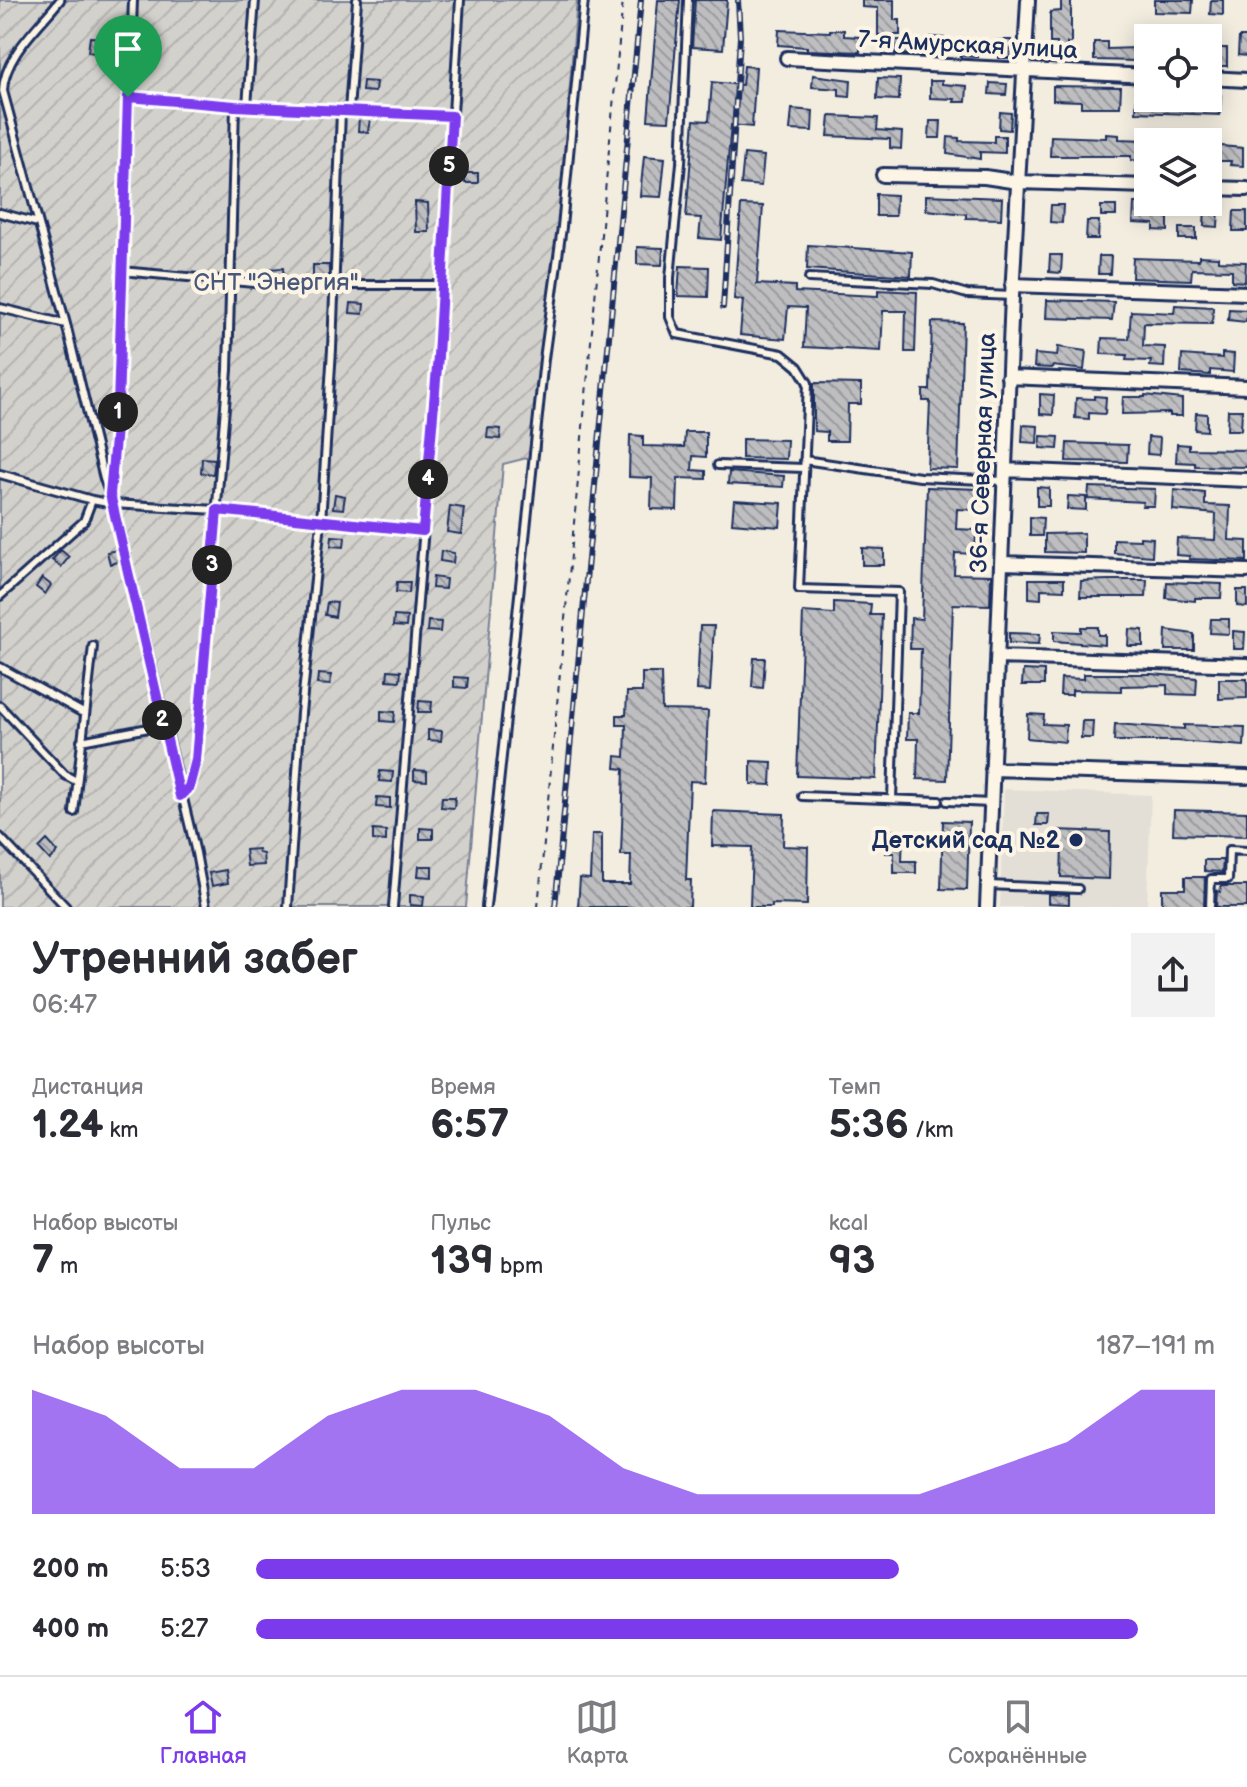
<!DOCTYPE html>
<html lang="ru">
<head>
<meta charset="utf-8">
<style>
	body { margin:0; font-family:"Balsamiq Sans",sans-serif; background:#f2f2f3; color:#2b2b33; height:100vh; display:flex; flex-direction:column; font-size:30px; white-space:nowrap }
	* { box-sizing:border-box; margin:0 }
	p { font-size:26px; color:#7c7c81 }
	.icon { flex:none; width:44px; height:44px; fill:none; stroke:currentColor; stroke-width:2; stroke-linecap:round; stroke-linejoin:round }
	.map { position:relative; height:907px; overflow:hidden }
	.panel { display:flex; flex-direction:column; background:#fff; flex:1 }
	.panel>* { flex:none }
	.controls { position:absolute; left:1134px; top:24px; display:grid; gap:16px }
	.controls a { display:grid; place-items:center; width:88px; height:88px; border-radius:0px; background:#fff; box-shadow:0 4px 20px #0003; font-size:40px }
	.pin { position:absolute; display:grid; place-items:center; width:68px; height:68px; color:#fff; margin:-82px -34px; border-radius:50% 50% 50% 0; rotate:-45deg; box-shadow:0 0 8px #0007 }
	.pin .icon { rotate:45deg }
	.km { position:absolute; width:40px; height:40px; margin:-20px; border-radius:50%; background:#222; color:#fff; font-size:22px; line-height:40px; text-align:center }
	.round { display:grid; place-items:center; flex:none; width:84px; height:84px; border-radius:0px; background:#f2f2f3 }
	.head { display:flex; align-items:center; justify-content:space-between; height:136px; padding:0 32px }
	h1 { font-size:44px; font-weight:800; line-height:60px }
	.stats { display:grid; grid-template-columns:repeat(3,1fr); gap:12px; height:136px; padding:8px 32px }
	.stats div { display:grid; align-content:center }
	.stats b { font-size:40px; font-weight:800 }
	.stats small { font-size:22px; font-weight:400 }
	.stats p { font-size:22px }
	.chart { height:224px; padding:16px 32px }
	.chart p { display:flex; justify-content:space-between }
	.chart svg { width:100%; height:144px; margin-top:8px; fill:#7c3aed; opacity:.7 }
	ul { padding:0 32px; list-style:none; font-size:26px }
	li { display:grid; grid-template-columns:128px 96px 1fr; align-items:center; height:60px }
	li i { height:20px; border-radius:10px; background:#7c3aed }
	.tabs { display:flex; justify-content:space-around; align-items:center; height:112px; border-top:2px solid #e1e1e2; background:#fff; font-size:22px; color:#7c7c81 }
	.tabs a { display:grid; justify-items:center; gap:4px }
	.tabs .selected { color:#7c3aed }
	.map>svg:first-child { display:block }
</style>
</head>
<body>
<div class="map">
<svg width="1247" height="907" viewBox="0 0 1247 907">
	<defs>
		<pattern id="garden-furrows" width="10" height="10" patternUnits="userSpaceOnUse" patternTransform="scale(2)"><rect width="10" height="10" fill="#d3d1cc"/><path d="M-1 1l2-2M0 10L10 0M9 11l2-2" fill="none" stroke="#b5b4b2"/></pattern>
		<pattern id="building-back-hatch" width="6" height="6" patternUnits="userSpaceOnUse" patternTransform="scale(2)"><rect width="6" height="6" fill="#bebec0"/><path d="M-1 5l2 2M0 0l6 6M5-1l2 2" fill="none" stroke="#9a9b9f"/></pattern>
	</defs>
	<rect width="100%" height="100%" fill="#f3ede0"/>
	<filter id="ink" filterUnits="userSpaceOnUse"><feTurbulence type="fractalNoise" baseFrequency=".0125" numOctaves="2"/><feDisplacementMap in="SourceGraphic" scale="16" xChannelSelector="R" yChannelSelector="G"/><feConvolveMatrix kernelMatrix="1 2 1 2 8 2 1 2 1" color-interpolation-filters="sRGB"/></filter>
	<g filter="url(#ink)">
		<path fill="#e3dfd6" d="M1004 789 1151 795 1147 907H1000Z"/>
		<path fill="url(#garden-furrows)" stroke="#778095" stroke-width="2" d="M0 0H577L539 455 503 464 466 907H0Z"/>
		<path fill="url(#building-back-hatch)" stroke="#1b2f5e" stroke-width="2" d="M658 0H680L669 121 648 120Z
			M695 0H727L723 49 692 47Z
			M862 0H894V20H900V35H878V8L862 7Z
			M1061 0H1071V43H1067V61H1057V43H1050V12L1061 11Z
			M1154 0H1193L1192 13 1154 12Z
			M1211 0H1223V15L1210 14Z
			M779 30 830 32V30H844V36L860 37V52L807 50V47L778 45Z
			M90 37 103 38 101 54 88 52Z
			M931 37 944 38 943 56 895 54 896 40 931 41Z
			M1239 37H1247V56L1238 55Z
			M998 40H1011L1010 58H998Z
			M1094 42H1107V49L1136 48V61L1094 60Z
			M960 44H978V57L960 56Z
			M1215 48H1227V66H1214Z
			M744 66 756 67 752 127 731 125 721 240 699 238 701 218 686 217 694 120 709 121 712 82 742 85Z
			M813 75 851 80 850 97 839 96V89L812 87Z
			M878 78 900 79 899 100 877 99Z
			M363 81 376 82 375 92 362 91Z
			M930 81H942V84L967 86 966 102H954L955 99 930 98Z
			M990 83 1007 84 1006 95 989 94Z
			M1053 86 1121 87 1120 107H1081V101L1053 100Z
			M1137 92H1148V98H1208V94L1221 95 1220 115 1136 112Z
			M792 109 813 111 812 131 790 130Z
			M1000 112 1011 113 1010 130 999 129Z
			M830 116 878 118 877 130 902 132 901 149 890 148V139L828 136Z
			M359 118 370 119 368 132 358 131Z
			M930 121H941L940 138H929Z
			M1106 134 1119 135V139L1145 140 1144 161 1131 160V156H1050L1051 136 1106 138Z
			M994 136H1005V153L980 152V159L947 154 948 137 959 138V141L994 142Z
			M1210 145 1243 148V166L1230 165 1231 161H1210Z
			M744 154 764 156 761 186 741 184Z
			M431 156 444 157 443 167 430 166Z
			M644 156 665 158 661 197 640 196Z
			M465 173H478V183H465Z
			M876 194 896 195 895 216H876Z
			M926 195 1002 198 1001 219 966 218V214L926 210Z
			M415 202 428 203 429 232H416Z
			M1134 203H1147V210L1168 211V231L1154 230V224L1133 223Z
			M741 205 763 206 757 284 795 286V292L878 296V290L917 292 915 352H905L906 311H883L881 351 804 347 806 308 788 307 785 339 740 335 743 300 734 299Z
			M1051 205H1063L1062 223 1050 222Z
			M1101 206H1116V216H1101Z
			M1205 206 1219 207 1218 227 1204 226Z
			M1234 211H1247V231H1233Z
			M1087 221H1099L1098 239H1086Z
			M1179 228H1196V239H1179Z
			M808 245 912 252 911 276 807 269Z
			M637 247 663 248 662 265 637 264Z
			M1050 255H1062L1061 273 1049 272Z
			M1099 256H1111L1110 274H1098Z
			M1199 256 1218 257V261L1246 262 1245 282 1232 281V270L1192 269 1191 280 1132 278 1133 258 1199 260Z
			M313 265H329V277H313Z
			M680 266 709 267 708 297 678 296Z
			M283 268 284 279 267 278V269Z
			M1047 300 1114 302 1112 320 1046 318Z
			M351 303 364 304 363 314 350 313Z
			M1175 305 1213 307 1212 324 1144 323 1143 346 1165 347 1164 367 1150 366 1151 361 1126 360 1127 355 1101 354 1102 338 1129 339 1131 311 1174 313Z
			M1229 309 1247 310 1246 322 1228 320Z
			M932 322 963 323 958 469 927 468 930 401H923V390H930Z
			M1058 347 1086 351 1084 370 1053 366 1052 368 1034 367 1035 354 1057 356Z
			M1222 353 1234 354 1233 372 1210 370V375L1181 373 1182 355 1222 358Z
			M814 383 861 384V404H848L847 441H827V432L814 431Z
			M1040 394 1054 395 1053 415 1040 414Z
			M1145 395 1182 399V416H1170V413L1122 414 1123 397H1145Z
			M1094 396 1106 397 1105 414 1089 413V419L1075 418 1076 398 1094 399Z
			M1228 410H1242L1241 430H1227Z
			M1196 413 1207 414V431L1195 430Z
			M1023 425 1038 426 1037 443 1022 442Z
			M488 428 501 429 500 439 487 438Z
			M685 432H706V457L693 456 692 470 706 471V479L678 478 677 510 651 509 652 478 629 477 630 435 643 436V446L684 447Z
			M1041 436 1059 437 1058 449 1040 448Z
			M1148 437 1160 438 1159 455 1147 454Z
			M742 439 787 440 786 459 742 458Z
			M1067 443 1128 445 1127 462 1066 461Z
			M1177 444 1189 445V449L1247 450V467L1195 466V463L1176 462Z
			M202 458 215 459 213 474 201 473Z
			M729 472 784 476 783 487 728 484Z
			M927 487 978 489 977 510 957 509 956 529 976 530 975 554 955 553 954 574 991 575 990 605 953 604 947 780 917 779 918 739H907L908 713H919L921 649H910L911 618 922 619Z
			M1037 487 1049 488V506H1037Z
			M1089 487 1155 489 1154 506H1142L1143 502 1088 499Z
			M1174 490 1205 493V505L1230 506 1229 540 1247 541V561L1189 559 1190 556 1176 555 1177 538 1215 540 1216 514 1173 510Z
			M335 494 345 496 343 509 333 508Z
			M1068 496 1086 497V510L1067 509Z
			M734 500 782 503 780 527 732 523Z
			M450 506 464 508 461 534 447 532Z
			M1030 517 1043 518 1042 536H1030Z
			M1084 533V553L1045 552V534Z
			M332 536 345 537 344 547 331 546Z
			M1140 537 1153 538 1152 556 1114 553V539L1140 540Z
			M862 548 884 549V565H862Z
			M61 550 69 557 61 567 52 560Z
			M118 550 120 561 110 564 107 552Z
			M441 551 454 553 453 563 440 561Z
			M433 577 446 579 445 589 432 588Z
			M42 578 51 585 45 594 36 587Z
			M1029 579H1064V590L1041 589V599L1029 598Z
			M1108 580H1147L1146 597H1080L1081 581Z
			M397 582H410L409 593 396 592Z
			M1167 582 1222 584 1221 598H1195V601L1166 598Z
			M1237 590H1247V607L1237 606Z
			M327 602 337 603 335 617 325 615Z
			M834 602 871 604 870 615H882L876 779 797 776 803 612 834 614Z
			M394 616 407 617 406 627 393 626Z
			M1211 619H1229V634L1210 633Z
			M428 621 441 622 440 632 427 631Z
			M700 626H714L710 691 697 690Z
			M1081 627H1098V635H1105V645L1054 641V631L1081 632Z
			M1129 629 1143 630V646H1128Z
			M1166 630 1194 634V650H1165Z
			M1233 631 1245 632 1244 649H1233Z
			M1009 633 1040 634 1039 644 1009 643Z
			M754 658H765L763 688 752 687Z
			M388 670 401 671 400 681 387 680Z
			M1023 670 1044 671V685H1022Z
			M642 673H661L662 710 708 711 705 782 690 781 686 880H691L690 907H578L580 878 590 879 592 834H602V884H630L631 855H621L624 769 615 768 616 756 625 757 626 725H617V715H626L627 692H642Z
			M318 674 331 675 330 685 317 684Z
			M1084 674H1152L1197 678 1196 695 1167 694V685L1121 686V691L1072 690V695H1060L1061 678 1084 679Z
			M454 677 468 678 467 688 454 687Z
			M1219 679H1247V698L1219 699Z
			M419 701 432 702 431 712H418Z
			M381 711 395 712 394 722 381 721Z
			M1028 714 1044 715 1043 724 1066 725 1065 742 1027 738Z
			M1082 721H1093L1092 738H1081Z
			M1115 724 1184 729V725L1245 727 1244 746 1176 741H1114Z
			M428 730 442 731 441 741 428 740Z
			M751 761 772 762 771 785 751 784Z
			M414 770 427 771V781L414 780Z
			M380 771 393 772 392 782 379 781Z
			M377 797 390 798V808L376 807Z
			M442 797H455L454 808 441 807Z
			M1174 810 1247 812V836L1173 834Z
			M713 811 784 814 783 846 808 847 807 905 772 904V907H750L752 847 712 846Z
			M1037 814H1049L1048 825H1036Z
			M943 821 969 822 967 890 941 889Z
			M420 828 433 829V839H420Z
			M373 830 386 831V841L373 840Z
			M887 830 903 831 902 861H916V873H894V853H886Z
			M1056 830 1110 832 1109 879 1061 877 1062 846H1056Z
			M47 840 58 852 50 860 39 848Z
			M258 849 259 853 263 854 264 865 247 866 245 850Z
			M1204 860H1223L1222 872 1204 871Z
			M419 866H432V877L418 876Z
			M226 870 228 883 212 886 209 873Z
			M1185 877H1205L1204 907H1162V889H1185Z
			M1221 886H1247V907H1216L1217 891 1220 892Z
			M1048 894 1069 895V904L1048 903Z
			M410 895 424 896 423 906 410 905Z"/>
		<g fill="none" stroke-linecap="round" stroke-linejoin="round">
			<g stroke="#1b2f5e" stroke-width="12">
				<path id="lane" d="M60 0C39 27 4 56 3 91L66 324 104 479 113 504 196 853 206 907
					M688 0 681 163 670 278V317L677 334 782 354 798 367 808 383 799 589 899 592 892 799
					M128 97 235 106 452 116
					M247 106 255 0
					M349 111 357 0
					M0 213 38 223
					M121 271 277 285H442
					M809 278 933 284 967 294 1012 296
					M0 308 66 324
					M804 460 920 477 1003 481
					M718 465 804 468
					M0 474 92 500 113 504 217 510 423 531
					M110 492 118 406 133 0
					M0 596 84 521 92 500
					M0 667 85 714
					M0 706 65 775 76 781
					M81 741 164 725
					M180 796 189 787 196 760 228 370 235 106
					M802 796 939 801
					M947 801 990 803
					M74 812 93 646
					M0 837 66 907
					M989 885 1078 889
					M288 907 301 713 321 522 332 349 341 111
					M393 907 438 356 460 0
					M486 907 544 359 562 227 584 0
					M1210 907 1211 879H1228L1229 850 1247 851"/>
			</g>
			<g stroke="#1b2f5e" stroke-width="18">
				<path id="street" d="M787 58 1148 76
					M1208 78 1247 80
					M883 175 985 177 1018 182 1148 186
					M1208 188 1247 189
					M1012 285 1247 293
					M1008 377 1247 387
					M1005 470 1247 480
					M1001 563 1247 571
					M998 657 1247 665
					M992 769 1247 777
					M987 907 1012 296 1028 0"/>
			</g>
			<path stroke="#1b2f5e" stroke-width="2" stroke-dasharray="6 6" stroke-linecap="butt" d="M538 907 623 0"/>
			<use href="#lane" stroke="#fcf5e5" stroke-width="6"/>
			<use href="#street" stroke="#fcf5e5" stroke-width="12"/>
			<g stroke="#1b2f5e" stroke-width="6">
				<path id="rail" d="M723 307 740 37 738 0
					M555 907 641 0"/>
			</g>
			<use href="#rail" stroke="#fcf5e5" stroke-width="3" stroke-dasharray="9" stroke-linecap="butt"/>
		</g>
	</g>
	<g fill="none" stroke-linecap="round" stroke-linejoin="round" filter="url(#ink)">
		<g stroke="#fff" stroke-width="16">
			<path id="route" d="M128 97 235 106 452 116 438 356 423 531 217 510 196 760 189 787 180 796 110 494 118 406Z"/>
		</g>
		<use href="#route" stroke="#7c3aed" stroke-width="10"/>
	</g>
	<circle fill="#1b2f5e" stroke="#fcf5e5" stroke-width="3" cx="1076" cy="840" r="8"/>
	<g text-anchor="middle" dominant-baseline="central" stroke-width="8" stroke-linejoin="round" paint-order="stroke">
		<g font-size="24" fill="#1b2f5e" stroke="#fcf5e5">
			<text transform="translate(968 45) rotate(3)">7-я Амурская улица</text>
			<text transform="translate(983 453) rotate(-88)">36-я Северная улица</text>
		</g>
		<g font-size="24" fill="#49587a" stroke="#fcf5e5">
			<text x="276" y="282">СНТ "Энергия"</text>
		</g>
		<g font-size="24" font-weight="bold" fill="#1b2f5e" stroke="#fcf5e5" text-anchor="end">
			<text x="1060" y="840">Детский сад №2</text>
		</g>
	</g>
</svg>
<div class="controls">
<a><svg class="icon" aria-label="locate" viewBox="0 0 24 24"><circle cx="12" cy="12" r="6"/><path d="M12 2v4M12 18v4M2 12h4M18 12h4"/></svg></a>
<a><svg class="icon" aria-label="layers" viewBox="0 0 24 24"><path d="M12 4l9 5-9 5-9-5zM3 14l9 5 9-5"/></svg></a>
</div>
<div class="pin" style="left:128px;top:97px;background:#1e9e55"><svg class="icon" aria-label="arrive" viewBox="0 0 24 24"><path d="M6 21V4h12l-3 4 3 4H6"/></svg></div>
<b class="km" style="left:118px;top:412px">1</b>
<b class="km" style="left:162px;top:720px">2</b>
<b class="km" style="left:212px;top:565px">3</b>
<b class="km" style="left:428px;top:479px">4</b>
<b class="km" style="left:449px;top:166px">5</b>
</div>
<section class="panel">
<div class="head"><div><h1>Утренний забег</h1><p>06:47</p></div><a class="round"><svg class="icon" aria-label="share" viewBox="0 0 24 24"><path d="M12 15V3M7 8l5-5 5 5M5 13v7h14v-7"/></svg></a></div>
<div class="stats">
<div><p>Дистанция</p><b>1.24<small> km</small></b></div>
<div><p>Время</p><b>6:57</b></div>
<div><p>Темп</p><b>5:36<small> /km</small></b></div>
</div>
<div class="stats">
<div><p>Набор высоты</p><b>7<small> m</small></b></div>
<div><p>Пульс</p><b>139<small> bpm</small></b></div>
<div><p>kcal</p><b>93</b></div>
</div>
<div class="chart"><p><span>Набор высоты</span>187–191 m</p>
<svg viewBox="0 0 160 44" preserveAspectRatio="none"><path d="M0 44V6L10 14L20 30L30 30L40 14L50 6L60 6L70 14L80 30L90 38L100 38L110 38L120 38L130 30L140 22L150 6L160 6V44z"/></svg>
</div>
<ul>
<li><b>200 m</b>5:53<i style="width:67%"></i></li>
<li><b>400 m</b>5:27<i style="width:92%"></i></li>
</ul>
</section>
<nav class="tabs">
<a class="selected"><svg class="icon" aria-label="home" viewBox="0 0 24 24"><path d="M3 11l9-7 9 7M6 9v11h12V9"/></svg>Главная</a>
<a><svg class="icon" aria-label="map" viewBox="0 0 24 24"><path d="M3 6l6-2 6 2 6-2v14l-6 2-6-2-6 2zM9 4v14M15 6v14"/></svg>Карта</a>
<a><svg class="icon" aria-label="saved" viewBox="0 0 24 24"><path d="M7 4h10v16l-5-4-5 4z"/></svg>Сохранённые</a>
</nav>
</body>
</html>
